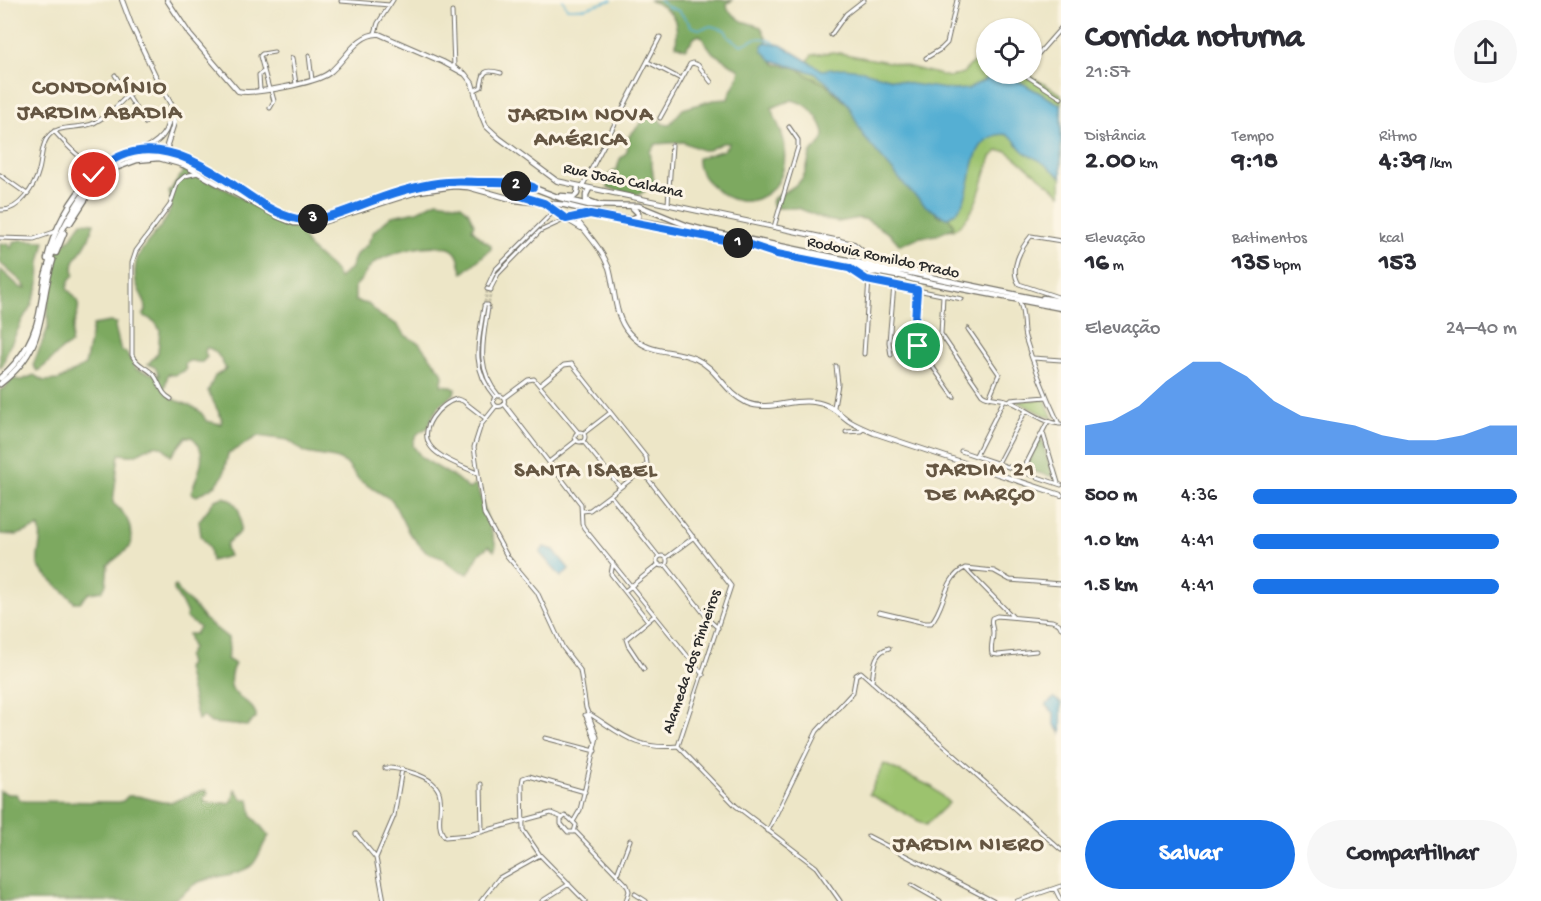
<!DOCTYPE html>
<html lang="pt">
<head>
<meta charset="utf-8">
<style>
	body { margin:0; font-family:"Gochi Hand",sans-serif; background:#f7f7f7; color:#2b2b33; height:100vh; display:flex; flex-direction:column; font-size:22px; white-space:nowrap }
	* { box-sizing:border-box; margin:0 }
	p { font-size:20px; color:#7c7c81 }
	.icon { flex:none; width:33px; height:33px; fill:none; stroke:currentColor; stroke-width:2; stroke-linecap:round; stroke-linejoin:round }
	.map { position:relative; flex:1; overflow:hidden }
	.details { display:flex; flex-direction:column; background:#fff; width:480px }
	.details>* { flex:none }
	.fabs { position:absolute; left:976px; top:18px; display:grid; gap:12px }
	.fabs a { display:grid; place-items:center; width:66px; height:66px; border-radius:50%; background:#fff; box-shadow:0 2px 4px #0004; font-size:30px }
	.pin { position:absolute; display:grid; place-items:center; width:51px; height:51px; color:#fff; margin:-26px; border:3px solid #fff; border-radius:50%; box-shadow:0 2px 6px #0007 }
	.km { position:absolute; width:30px; height:30px; margin:-15px; border-radius:50%; background:#222; color:#fff; font-size:16px; line-height:30px; text-align:center }
	.round { display:grid; place-items:center; flex:none; width:63px; height:63px; border-radius:32px; background:#f7f7f7 }
	.overview { display:flex; align-items:center; justify-content:space-between; height:102px; padding:0 24px }
	h1 { font-size:33px; font-weight:700; line-height:45px }
	.figures { display:grid; grid-template-columns:repeat(3,1fr); gap:9px; height:102px; padding:6px 24px }
	.figures div { display:grid; align-content:center }
	.figures b { font-size:26px; font-weight:700 }
	.figures small { font-size:16px; font-weight:400 }
	.figures p { font-size:16px }
	.chart { height:168px; padding:12px 24px }
	.chart p { display:flex; justify-content:space-between }
	.chart svg { width:100%; height:108px; margin-top:6px; fill:#1a73e8; opacity:.7 }
	.action { display:flex; gap:12px; margin-top:auto; padding:12px 24px }
	.action a { flex:1; height:69px; border-radius:36px; background:#1a73e8; color:#fff; font-size:24px; font-weight:700; line-height:69px; text-align:center }
	.action a+a { background:#f7f7f7; color:#2b2b33 }
	ul { padding:0 24px; list-style:none; font-size:20px }
	li { display:grid; grid-template-columns:96px 72px 1fr; align-items:center; height:45px }
	li i { height:15px; border-radius:8px; background:#1a73e8 }
	main { display:flex; flex:1; min-height:0 }
	.map>svg:first-child { display:block }
</style>
</head>
<body>
<main>
<div class="map">
<svg width="1061" height="901" viewBox="0 0 1061 901">
	<rect width="100%" height="100%" fill="#fcf5e5"/>
	<filter id="ink" filterUnits="userSpaceOnUse"><feTurbulence type="fractalNoise" baseFrequency=".0167" numOctaves="2"/><feDisplacementMap in="SourceGraphic" scale="12" xChannelSelector="R" yChannelSelector="G"/><feConvolveMatrix kernelMatrix="1 2 1 2 8 2 1 2 1" color-interpolation-filters="sRGB"/></filter>
	<filter id="wash" filterUnits="userSpaceOnUse"><feTurbulence type="fractalNoise" baseFrequency=".008" numOctaves="4" result="noise"/><feDisplacementMap in="SourceGraphic" scale="24" xChannelSelector="R" yChannelSelector="G"/><feGaussianBlur stdDeviation="1.35" result="paint"/><feColorMatrix in="noise" values="0 0 0 0 0 0 0 0 0 0 0 0 0 0 0 0 0 1.4 0 .05"/><feComposite in="paint" operator="in"/></filter>
	<g filter="url(#wash)">
		<rect width="100%" height="100%" fill="#ede6c7"/>
		<path fill="#9cc36e" stroke="#64774c" stroke-width="1.5" d="M984 51H987V74H1027L1061 94V194L1007 151H998L991 157C981 183 978 214 954 230L935 227 799 75 812 55 833 52 894 63 949 77 963 73Z
			M1045 399 1053 419 1016 401Z
			M884 764 932 787 949 803 926 825 869 794Z"/>
		<path fill="#7da961" stroke="#546a46" stroke-width="1.5" fill-rule="evenodd" d="M649 0H733L727 3 728 10 742 21 761 27C769 39 768 53 775 64L797 68 807 75 825 84 844 101 851 104 923 200 940 217 947 215 954 225 953 228 937 235 920 237 900 245 890 234 867 220 859 218 838 222 827 220 798 208H776L772 204 773 199C781 192 792 190 800 181 807 173 807 165 810 155 812 148 819 147 822 141 829 131 814 111 805 105 801 103 796 101 792 100L771 108C775 119 782 130 784 142 787 167 782 189 757 199 751 201 746 202 740 201 723 199 695 176 698 158L724 150 729 143H722L708 150H702L683 142 656 144 650 151 654 182 652 187 638 195 608 188 605 178 617 169 620 159 627 152 629 136 646 118 657 117 663 124 669 125 683 109 713 100 728 99C731 88 738 82 740 70L713 53 700 35 695 37 685 49 676 45C679 19 674 10 649 0Z
			M182 165 269 213 284 226 300 229C306 255 329 258 339 278L350 269 357 253 367 245 374 231 392 216 417 211 437 201 461 205 468 211 474 224 472 229 483 240 491 245V249L463 273C459 267 461 258 455 252 442 238 386 252 372 265 365 271 363 280 355 286V301L368 304 381 316 396 324 406 336 419 343 442 372 443 377 441 385 450 386 455 389 454 394C441 404 432 411 429 427 419 432 414 434 413 446L422 458 456 478 469 489 476 484 496 546 494 551 489 546 480 553 468 574 456 569 442 558 426 552 409 533 392 500 360 481 346 463 335 458 306 453 288 440 258 436 228 454 223 476 216 485 197 496 191 493C197 474 211 454 192 437H186L171 456C156 435 149 451 133 455 128 456 123 454 119 454L113 503C129 516 133 528 130 547L108 565 106 584 102 591 89 593 80 602H74C66 591 40 574 38 564 36 552 44 540 39 527L17 535 0 534V390L5 388 12 379 22 380 34 375 44 381 59 380 85 365 93 325 110 322 117 323 115 327 121 351 126 352 136 369 160 376 155 367 148 364 158 353 160 330 155 322 143 315 146 311C146 299 140 295 137 285 134 278 135 263 138 257 147 235 179 220 169 192L182 174ZM206 348C217 348 221 361 226 369L215 376 208 391 222 419 221 424 206 421C198 400 175 407 164 390L168 374 175 375 186 370 185 364C191 357 196 364 202 362L207 357 205 352Z
			M82 222 94 223C92 231 88 241 84 247 76 258 71 262 74 275 69 279 68 282 67 289 82 302 80 307 74 324 72 330 72 337 71 344 57 349 51 364 37 371L33 365 48 328V304L51 279 58 250 70 239Z
			M20 240 45 241 40 263 39 284 31 306 24 317 6 354 3 365 0 368V269L21 288H26L22 282 0 263V243L8 244 11 248 13 242Z
			M1041 437 1053 477 1025 469Z
			M224 497C240 502 242 518 240 532L227 543 226 549 229 556 211 561 209 547 201 536 199 521 215 500Z
			M176 586 182 596 192 604 204 619 228 638 229 651 227 659 235 664C230 672 228 686 235 693 242 701 250 701 256 714V718L247 726 211 723 203 716 198 720 186 668 189 664 187 657 192 648 188 634H195L199 627 186 618 187 613 174 590V587Z
			M206 790 208 793 203 800 207 803H230L233 799 235 789 243 800 249 799 252 817C259 822 262 829 269 836 262 844 260 857 252 865 243 874 212 877 199 882 187 886 184 898 168 901H0V791L8 794H16L20 800 25 801 118 802 123 801 128 796C144 794 157 804 170 802 182 800 193 792 206 790Z"/>
		<path fill="#55afd3" stroke="#406d7f" stroke-width="1.5" d="M766 42 781 45 822 70 845 68 859 70 911 84 953 90 968 89 995 74 1015 79 1061 105V177C1054 171 1046 165 1039 160 1033 157 1027 155 1023 151 1018 147 1016 140 1010 136 1007 134 1001 134 997 135 960 145 981 206 946 218L927 207 909 190 864 137 848 104 825 81 814 73 772 60 763 51 762 45Z
			M544 547 554 550 569 569 561 577 540 553Z
			M1054 698 1061 703V733L1054 723V713L1046 705Z"/>
		<g fill="none" stroke-linecap="round" stroke-linejoin="round">
			<path stroke="#55afd3" stroke-width="1.5" d="M563 0 567 8H585L612 0
				M659 0 668 7 679 11 692 27 700 29 711 26 725 30 729 38 742 45C755 38 762 35 775 43"/>
		</g>
	</g>
	<g filter="url(#ink)">
		<g fill="none" stroke-linecap="round" stroke-linejoin="round">
			<path stroke="#c6c1a8" stroke-width="3" stroke-dasharray="3 1.5" stroke-linecap="butt" d="M484 307 488 287
				M488 307 491 290"/>
			<g stroke="#6f6c62" stroke-width="5">
				<path id="street" d="M341 1 390 5
					M452 12 454 67
					M375 33 378 23 393 0
					M831 35 846 14 864 0
					M309 55 312 80
					M292 58 296 84
					M926 58 941 49 947 43 957 0
					M1032 61 1061 28
					M648 62 681 79
					M115 75 145 123
					M1028 77 1061 98
					M269 89 260 56 262 54 274 52
					M260 90 259 75 263 72
					M475 90 481 87C483 72 484 68 501 73
					M270 108 274 101 271 90
					M660 118 690 64 693 63 698 65 711 82
					M54 131C68 146 82 165 104 165
					M0 175 27 194
					M582 187 660 37
					M668 204 672 145
					M0 210C19 212 35 186 39 170 42 159 41 147 47 138 57 123 80 130 94 123 108 116 117 106 127 96
					M774 227 798 147V140L789 127
					M0 238 34 239 57 231
					M1061 241 1031 236C1021 248 1009 269 1019 284L1061 298
					M851 269 867 280 962 299
					M488 285 495 270 554 211
					M491 288 498 274 540 231 566 219
					M487 289 491 290
					M917 290 915 342 954 397
					M943 295 941 334 982 394C990 400 1000 397 1009 401 1026 408 1042 423 1061 424
					M1019 301C1025 312 1022 325 1025 337 1034 367 1046 396 1059 424
					M484 305H488
					M484 307C478 342 470 368 495 397
					M488 308C483 341 475 368 499 396
					M968 329 999 374 989 398
					M864 354 869 278 870 274 875 273
					M891 355 889 342 894 285
					M1033 358 1061 360
					M540 385 564 365 572 364 646 457 647 464 642 471 590 510 583 511
					M493.5 401a5.5 5.5 0 1 1 11 0a5.5 5.5 0 1 1-11 0Z
					M504 398 528 380 534 379 578 432
					M171 399C160 393 161 384 154 375 147 367 136 365 132 355V263L136 251 170 205 178 182 185 176 198 173
					M1010 400 1047 397
					M504 404 581 504 582 524 584 528 703 675
					M496 406 481 425 474 447 484 514 507 556 537 592 563 648 580 670 586 708 597 737 580 810 573 822
					M834 407 838 384 836 366
					M846 432 861 431 863 429
					M575 437a5 5 0 1 1 10 0a5 5 0 1 1-10 0Z
					M584 433 610 413
					M1043 433 1058 483
					M583 441 620 487
					M961 451 1061 485
					M976 455 1004 400
					M549 462 577 440
					M998 463 1026 410
					M642 471 731 586 678 746
					M1022 472 1048 421
					M477 473C464 467 439 458 431 447 417 429 440 403 457 399L463 401 485 418
					M610 495 659 557
					M657 561a5 5 0 1 1 10 0a5 5 0 1 1-10 0Z
					M666 558 694 537
					M613 563 611 574 648 621
					M666 565 709 620 718 628
					M966 569 1013 617
					M625 591 659 564
					M879 612 925 623H931C946 606 943 579 965 568L994 571 1010 580 1061 584
					M1036 651 998 655 992 654C990 647 993 641 993 633 993 626 990 624 992 618L997 616 1052 621 1059 624 1061 628
					M644 669 628 645 626 639 654 616
					M872 682C874 668 873 652 889 648
					M585 715 590 714C623 735 636 750 678 746
					M586 716 595 740
					M545 738 595 751
					M678 746 736 806 816 867 840 901
					M385 768C400 768 433 775 439 792 444 806 434 826 445 837L469 835 551 813 563 818
					M481 784 482 832
					M585 792 529 776 523 778 522 784 523 830 540 855 585 901
					M565 816 569 818 576 825 574 832H568L561 824V820Z
					M575 831 627 885 629 891 626 901
					M768 831 817 731 853 692 856 675 861 672 1061 850
					M356 834 376 858 384 901
					M868 836 993 901
					M376 858 394 816 402 769
					M617 874 630 840
					M912 885 940 901
					M1055 889 1061 901
					M635 894 646 901
					M481 901 499 878 540 855
					M542 901 569 884
					M1017 901 1061 886"/>
			</g>
			<g stroke="#6f6c62" stroke-width="6">
				<path id="secondary" d="M122 0 131 24 156 77 173 108 174 123 167 145 170 152
					M167 0 190 35 238 91C253 95 316 83 329 73 345 61 357 33 379 34L443 62 465 74 472 83 481 114 486 126 499 138 557 181 854 244 874 261 918 271 928 275
					M145 149C167 137 169 128 171 104
					M579 216V223C590 237 602 250 609 268 615 288 614 317 629 333 649 356 671 348 696 359 717 368 725 393 747 403 769 412 791 398 814 402 830 404 837 412 849 421 857 426 865 429 874 433L1061 495
					M566 219 581 228
					M818 237 835 247 838 246 839 240"/>
			</g>
			<g stroke="#6f6c62" stroke-width="7">
				<path id="primary" d="M589 189 586 195V200L597 204
					M561 196 574 197 577 194 578 187
					M521 197 514 194 516 186 521 185
					M546 204 566 219 590 214 606 218
					M632 207 638 213V216L632 219
					M623 222 665 229
					M70 223 92 189 113 169 137 160 159 158 184 165 277 216 294 223 322 222 419 191 454 186 468 187 515 200 565 205 613 217 658 224 876 269 916 280 1061 308
					M753 246 777 254 897 276
					M56 253 64 233
					M47 259C60 203 113 128 178 155
					M1043 298 1061 301
					M0 378C24 358 37 334 41 304 43 294 43 283 46 273 53 245 67 219 83 195 142 111 215 179 280 213L297 219H317L422 185 454 181 508 182 529 186 560 198 589 205 639 206 688 226 707 231 1061 304
					M0 384C49 347 37 310 53 260"/>
			</g>
			<use href="#street" stroke="#fff" stroke-width="3"/>
			<use href="#secondary" stroke="#fff" stroke-width="4"/>
			<use href="#primary" stroke="#fff" stroke-width="4.5"/>
		</g>
	</g>
	<g fill="none" stroke-linecap="round" stroke-linejoin="round" filter="url(#ink)">
		<g stroke="#fff" stroke-width="12">
			<path id="route" d="M94 175C140 127 196 158 241 190 257 201 277 215 297 219 322 223 349 209 372 201 396 192 421 184 447 182 459 181 471 182 483 182 500 182 517 181 533 187L518 185 514 188V194L544 203 566 219 590 214 750 245 777 254 849 268 867 280 917 290 914 336 918 346"/>
		</g>
		<use href="#route" stroke="#1a73e8" stroke-width="8"/>
	</g>
	<g text-anchor="middle" dominant-baseline="central" stroke-width="6" stroke-linejoin="round" paint-order="stroke">
		<g font-size="16" fill="#2b2b2b" stroke="#fcf5e5">
			<text transform="translate(623 182) rotate(12)">Rua João Caldana</text>
			<text transform="translate(883 259) rotate(12)">Rodovia Romildo Prado</text>
			<text transform="translate(693 662) rotate(-71)">Alameda dos Pinheiros</text>
		</g>
		<g font-size="22" font-weight="bold" letter-spacing="1.5" fill="#655642" stroke="#fcf5e5">
			<text x="100" y="89">CONDOMÍNIO<tspan x="100" dy="25">JARDIM ABADIA</tspan></text>
			<text x="581" y="116">JARDIM NOVA<tspan x="581" dy="25">AMÉRICA</tspan></text>
			<text x="981" y="471">JARDIM 21<tspan x="981" dy="25">DE MARÇO</tspan></text>
			<text x="586" y="472">SANTA ISABEL</text>
			<text x="969" y="846">JARDIM NIERO</text>
		</g>
	</g>
</svg>
<div class="fabs">
<a><svg class="icon" aria-label="locate" viewBox="0 0 24 24"><circle cx="12" cy="12" r="6"/><path d="M12 2v4M12 18v4M2 12h4M18 12h4"/></svg></a>
</div>
<div class="pin" style="left:918px;top:346px;background:#1e9e55"><svg class="icon" aria-label="arrive" viewBox="0 0 24 24"><path d="M6 21V4h12l-3 4 3 4H6"/></svg></div>
<div class="pin" style="left:94px;top:175px;background:#d93025"><svg class="icon" aria-label="check" viewBox="0 0 24 24"><path d="M5 12l5 5 9-10"/></svg></div>
<b class="km" style="left:738px;top:243px">1</b>
<b class="km" style="left:516px;top:186px">2</b>
<b class="km" style="left:313px;top:219px">3</b>
</div>
<section class="details">
<div class="overview"><div><h1>Corrida noturna</h1><p>21:57</p></div><a class="round"><svg class="icon" aria-label="share" viewBox="0 0 24 24"><path d="M12 15V3M7 8l5-5 5 5M5 13v7h14v-7"/></svg></a></div>
<div class="figures">
<div><p>Distância</p><b>2.00<small> km</small></b></div>
<div><p>Tempo</p><b>9:18</b></div>
<div><p>Ritmo</p><b>4:39<small> /km</small></b></div>
</div>
<div class="figures">
<div><p>Elevação</p><b>16<small> m</small></b></div>
<div><p>Batimentos</p><b>135<small> bpm</small></b></div>
<div><p>kcal</p><b>153</b></div>
</div>
<div class="chart"><p><span>Elevação</span>24–40 m</p>
<svg viewBox="0 0 160 44" preserveAspectRatio="none"><path d="M0 44V32L10 30L20 24L30 14L40 6L50 6L60 12L70 22L80 28L90 30L100 32L110 36L120 38L130 38L140 36L150 32L160 32V44z"/></svg>
</div>
<ul>
<li><b>500 m</b>4:36<i style="width:100%"></i></li>
<li><b>1.0 km</b>4:41<i style="width:93%"></i></li>
<li><b>1.5 km</b>4:41<i style="width:93%"></i></li>
</ul>
<div class="action"><a>Salvar</a><a>Compartilhar</a></div>
</section>
</main>
</body>
</html>
